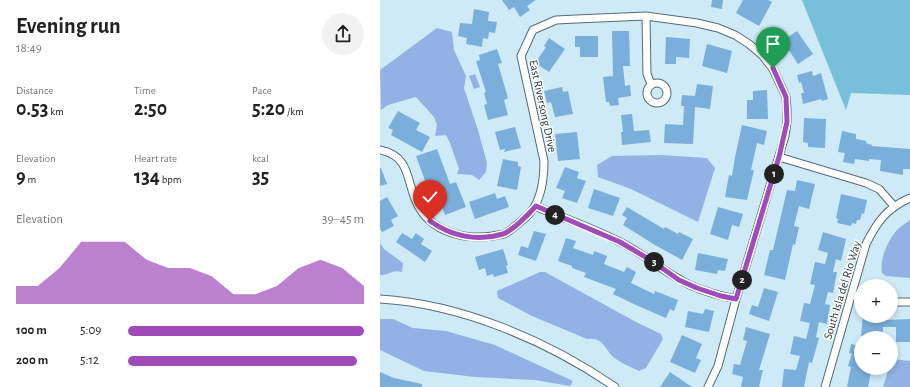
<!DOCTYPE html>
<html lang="en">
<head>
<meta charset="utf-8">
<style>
	body { margin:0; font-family:"Alegreya Sans",sans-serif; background:#f2f2f2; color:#222; height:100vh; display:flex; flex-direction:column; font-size:15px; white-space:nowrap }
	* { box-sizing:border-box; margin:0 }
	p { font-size:13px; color:#767676 }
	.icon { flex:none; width:22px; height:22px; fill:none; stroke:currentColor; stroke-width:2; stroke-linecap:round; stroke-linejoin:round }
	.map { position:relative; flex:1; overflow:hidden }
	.side { display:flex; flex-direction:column; background:#fff; width:380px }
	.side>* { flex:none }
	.buttons { position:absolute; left:474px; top:279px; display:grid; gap:8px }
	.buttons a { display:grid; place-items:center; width:44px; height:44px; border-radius:50%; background:#fff; box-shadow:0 2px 6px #0003; font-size:20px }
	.pin { position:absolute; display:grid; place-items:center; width:34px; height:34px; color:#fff; margin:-41px -17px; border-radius:50% 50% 50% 0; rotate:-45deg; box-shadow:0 0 4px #0007 }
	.pin .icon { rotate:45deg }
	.km { position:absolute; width:20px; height:20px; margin:-10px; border-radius:50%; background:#222; color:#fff; font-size:11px; line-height:20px; text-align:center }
	.round { display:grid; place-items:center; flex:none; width:42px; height:42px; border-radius:21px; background:#f2f2f2 }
	.head { display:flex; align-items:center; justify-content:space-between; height:68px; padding:0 16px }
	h1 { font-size:22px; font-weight:700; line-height:30px }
	.metrics { display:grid; grid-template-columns:repeat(3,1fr); gap:6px; height:68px; padding:4px 16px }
	.metrics div { display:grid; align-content:center }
	.metrics b { font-size:20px; font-weight:700 }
	.metrics small { font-size:11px; font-weight:400 }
	.metrics p { font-size:11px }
	.chart { height:112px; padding:8px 16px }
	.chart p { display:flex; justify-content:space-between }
	.chart svg { width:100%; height:72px; margin-top:4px; fill:#9f4bba; opacity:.7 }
	ul { padding:0 16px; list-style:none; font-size:13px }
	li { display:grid; grid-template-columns:64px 48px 1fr; align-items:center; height:30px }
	li i { height:10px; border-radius:5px; background:#9f4bba }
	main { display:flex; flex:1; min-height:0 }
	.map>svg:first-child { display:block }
</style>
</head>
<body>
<main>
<section class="side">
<div class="head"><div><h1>Evening run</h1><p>18:49</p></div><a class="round"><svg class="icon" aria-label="share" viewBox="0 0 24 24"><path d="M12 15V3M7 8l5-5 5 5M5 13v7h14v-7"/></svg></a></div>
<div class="metrics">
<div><p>Distance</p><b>0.53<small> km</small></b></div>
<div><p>Time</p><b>2:50</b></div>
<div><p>Pace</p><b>5:20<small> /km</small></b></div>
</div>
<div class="metrics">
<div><p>Elevation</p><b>9<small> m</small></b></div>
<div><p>Heart rate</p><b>134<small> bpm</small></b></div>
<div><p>kcal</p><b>35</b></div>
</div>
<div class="chart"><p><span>Elevation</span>39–45 m</p>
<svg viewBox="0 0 160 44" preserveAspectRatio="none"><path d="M0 44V33L10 33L20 22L30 6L40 6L50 6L60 17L70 22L80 22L90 27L100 38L110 38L120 33L130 22L140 17L150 22L160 33V44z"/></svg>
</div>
<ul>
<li><b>100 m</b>5:09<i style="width:100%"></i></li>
<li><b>200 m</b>5:12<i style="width:97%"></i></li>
</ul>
</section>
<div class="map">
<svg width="530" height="387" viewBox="0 0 530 387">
	<rect width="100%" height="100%" fill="#ceeaf6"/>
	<path fill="#78bfdb" d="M422 0H530V95L471 93 466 110Z"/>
	<path fill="#94b1e6" d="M57 28 72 32 74 50 86 76 84 88 98 130 107 163 106 172 99 180 92 175 77 174 79 169 70 143 66 135 55 136 57 125 54 117 36 97 8 105 1 110 0 70Z
		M95 74 100 87 94 89 89 76Z
		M281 155 327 158 335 168 318 222 251 189 218 177 217 165 232 156Z
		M530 220V278L506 276 502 273C499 258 509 238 519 228 522 225 527 223 530 220Z
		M0 243 4 249 23 263 22 272C12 269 10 275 0 275Z
		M160 272H165L256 322 281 334 283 339 266 368 259 371C251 367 243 364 236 359 225 352 225 336 207 339L152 316 118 298 117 291Z
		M0 319H13L33 328 66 331 115 345 193 381 190 386 155 380 95 377 44 371 0 350Z
		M513 359 530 361V387H503L509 368H511V362Z"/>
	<path fill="#7bafdb" d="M122 0H156L147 6 150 10 140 17 134 7 129 10Z
		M332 0H343L342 9 331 7Z
		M363 0H388L392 2 379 26 356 13Z
		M94 9 109 12 108 21 117 22 115 33 109 32 108 39 103 38 102 47 86 44 87 38 78 36 80 23 92 24Z
		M232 31H249L250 66H243L245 86 250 85 251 96 238 98 239 105 230 106 229 102H226L223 77 233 76Z
		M417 31 433 54 418 64 408 49 401 53 396 45Z
		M195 36H218V57H200V47H195Z
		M286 37 310 39 309 58 296 57V64H285Z
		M169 38 185 49 169 72 155 63 166 47 164 46Z
		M327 44 352 51 347 73 322 66Z
		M117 49 122 63 118 64 128 98 124 100 128 115 108 120 104 105 107 104 104 93 106 92 96 61 100 60 99 55Z
		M432 71 433 76 441 73 448 99 442 101 441 99 423 104 421 93H424L421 82 419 83 417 75Z
		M317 84 333 86 330 109 315 107 313 144 284 143 285 124 303 125 304 106H301L302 95 315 96Z
		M182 87 183 92 188 91 193 114 175 117 171 102 167 103 164 91Z
		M387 90 388 119H367V100H373V91Z
		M18 111 40 123 36 130 50 137 42 152 11 135 13 130 8 128Z
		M252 114 254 131 269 130 271 142 242 145 241 132H243L241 115Z
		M424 118 446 119 445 148 428 147V143L423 142Z
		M362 125 387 131 384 145 377 143 371 170H374L367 200 345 197 349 175 352 176 355 157Z
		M135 127 141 148 124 152 125 149 120 150 115 132Z
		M462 131 476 134V139L486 141V143L492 145V146L530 149V169H523V175L500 171 501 160 489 159V161L475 159 474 164 463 162 465 153 458 152Z
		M197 132 200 159 178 161 175 134Z
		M57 149 70 184 76 182 86 207 65 215 53 183 47 186 36 156Z
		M123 159 138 162V166L141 167 137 190 117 186Z
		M185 167 199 172 197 178 206 181 197 203 182 198 185 191 176 188Z
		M0 168H1L7 184 0 186Z
		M417 180 435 184 429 209 419 206 414 226 419 227 415 245 413 244 405 280 384 275 390 250H393L407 190 415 191Z
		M214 189 240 198 233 216 208 208Z
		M115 193 117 199 125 196 129 207 95 219 89 202Z
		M461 194 487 200 484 214 482 213 480 220H477L476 224 472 223 471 226 457 223 458 219 456 218Z
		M7 197 18 216 11 220 14 226 2 232 0 229V201Z
		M247 207 284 229 285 227 298 234 299 232 313 239 302 260 275 245 243 225 247 218 242 215Z
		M338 207 363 214 359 227 352 225 348 240 330 234Z
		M154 231 166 234 156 261 138 255 141 246 148 248Z
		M443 232 466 239 461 261 456 259 453 272H457L453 293 448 292 445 304 450 305 447 324 439 322 436 337 439 338 432 363 429 362 424 387H402L404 369 416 370 420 356 410 354 414 336 426 339 430 323 420 321 424 303 430 304 431 300 435 285 430 284 435 262 445 264 448 253 438 250Z
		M22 233 32 239 36 233 44 239 41 244 52 251 45 262 16 242Z
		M186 238 196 241 193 248 213 255 214 251 227 256 224 264 244 272 247 267 256 272 251 283 274 294 275 291 298 300 294 311 290 309 286 318 258 306 233 294 236 289 204 277 206 273 192 268V266L178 261Z
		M123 249 128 265 126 266 128 273 114 277 113 274 107 276 105 268 99 270 95 257Z
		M318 253 348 259 345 271 338 270 337 274 315 270Z
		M384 288 398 292 389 321 369 314 372 305 378 307Z
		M325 309 334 311 329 332 305 327 308 311 323 314Z
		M483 316H507V320L530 319V342H516V327H503V332H498L497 337 481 336Z
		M366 327 390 334 379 370H383L379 387H361L363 377 352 374 354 364 360 365 367 341 363 340Z
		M302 335 322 344 316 358 321 360 315 373 290 362Z
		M471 344 481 346V368H492L488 387H467L471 367 468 366 472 354 469 353Z
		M0 372 14 378 42 384V387H0Z
		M290 372 312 387H280Z"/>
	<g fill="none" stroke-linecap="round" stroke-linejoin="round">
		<g stroke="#536c76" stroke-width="9">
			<path id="minor" d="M266 16 267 74 271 84
				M267 93a10 10 0 1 1 20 0a10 10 0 1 1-20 0Z
				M0 150C34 157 25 186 40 209 55 233 86 240 113 236 116 235 121 235 124 234 132 230 140 222 146 217 161 204 164 179 164 161L141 56 153 30 176 20 196 19 266 16 317 23 338 28 355 35 369 44 382 55 393 69 401 86 406 97 407 109V122L405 136 356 299 338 366 328 387
				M399 157 486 183 499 189 514 206
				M155 206C183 218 213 228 240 242 261 252 279 268 299 279 316 290 336 295 356 299
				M472 294 481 297
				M0 299C82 304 168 341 235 387
				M511 302H530
				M445 387 486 244C497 222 507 208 530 198"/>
		</g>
		<use href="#minor" stroke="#fff" stroke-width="7"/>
	</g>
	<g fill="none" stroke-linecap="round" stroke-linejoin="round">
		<g stroke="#fff" stroke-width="8">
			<path id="route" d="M50 221C71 236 97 242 123 234 132 231 149 214 156 206L240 242 272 261 299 280 317 288 341 296 356 299 399 157 407 122 406 97 393 68"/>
		</g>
		<use href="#route" stroke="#9f4bba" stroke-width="5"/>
	</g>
	<g text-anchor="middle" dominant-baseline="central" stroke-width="3" stroke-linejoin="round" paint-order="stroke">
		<g font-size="12" fill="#2a3439" stroke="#fff">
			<text transform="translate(163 106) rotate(78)">East Riversong Drive</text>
			<text transform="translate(462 290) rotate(-73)">South Isla del Rio Way</text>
		</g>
	</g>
</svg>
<div class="buttons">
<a>+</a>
<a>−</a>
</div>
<div class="pin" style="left:393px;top:68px;background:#1e9e55"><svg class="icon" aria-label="arrive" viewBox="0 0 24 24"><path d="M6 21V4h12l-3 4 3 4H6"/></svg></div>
<div class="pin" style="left:50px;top:221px;background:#d93025"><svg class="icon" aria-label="check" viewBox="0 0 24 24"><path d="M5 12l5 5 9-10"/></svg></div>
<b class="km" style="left:394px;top:174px">1</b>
<b class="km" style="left:362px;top:280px">2</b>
<b class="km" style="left:274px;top:262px">3</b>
<b class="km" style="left:175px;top:215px">4</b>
</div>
</main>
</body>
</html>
